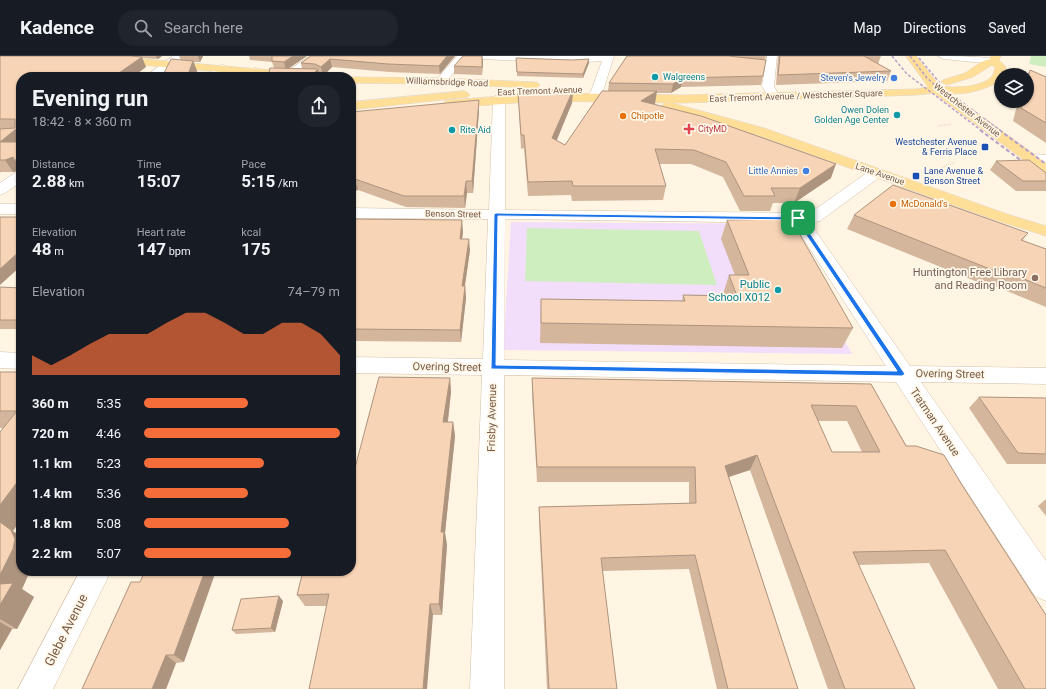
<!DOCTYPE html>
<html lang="en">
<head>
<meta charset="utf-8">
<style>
	body { margin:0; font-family:Roboto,sans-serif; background:#20242c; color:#f1f3f6; height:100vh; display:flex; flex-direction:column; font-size:15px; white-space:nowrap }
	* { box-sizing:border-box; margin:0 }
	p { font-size:13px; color:#9ea1a6 }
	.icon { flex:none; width:22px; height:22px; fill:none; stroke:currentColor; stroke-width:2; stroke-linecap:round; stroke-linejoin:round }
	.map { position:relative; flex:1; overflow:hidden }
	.details { position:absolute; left:16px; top:16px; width:340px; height:504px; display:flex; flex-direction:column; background:#171b24; border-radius:16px; box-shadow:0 1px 3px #0004 }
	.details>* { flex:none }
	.controls { position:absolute; left:994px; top:12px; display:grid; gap:8px }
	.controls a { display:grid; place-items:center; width:40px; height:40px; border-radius:50%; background:#171b24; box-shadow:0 1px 3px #0004; font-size:20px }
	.pin { position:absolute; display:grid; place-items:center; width:34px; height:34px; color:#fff; margin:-17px; border-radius:8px; box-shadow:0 2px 6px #0006 }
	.round { display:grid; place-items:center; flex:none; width:42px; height:42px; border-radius:16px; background:#20242c }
	.head { display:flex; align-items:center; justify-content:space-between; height:68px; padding:0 16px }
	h1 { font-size:22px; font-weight:700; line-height:30px }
	.stats { display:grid; grid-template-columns:repeat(3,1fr); gap:6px; height:68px; padding:4px 16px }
	.stats div { display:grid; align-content:center }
	.stats b { font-size:17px; font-weight:700 }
	.stats small { font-size:11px; font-weight:400 }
	.stats p { font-size:11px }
	.chart { height:112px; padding:8px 16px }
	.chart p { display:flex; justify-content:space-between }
	.chart svg { width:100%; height:72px; margin-top:4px; fill:#f56e3a; opacity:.7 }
	ul { padding:0 16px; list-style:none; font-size:13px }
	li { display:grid; grid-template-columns:64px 48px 1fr; align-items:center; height:30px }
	li i { height:10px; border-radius:5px; background:#f56e3a }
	header { display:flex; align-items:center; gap:24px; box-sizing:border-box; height:56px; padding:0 20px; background:#171b24; border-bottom:1px solid #363941 }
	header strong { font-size:19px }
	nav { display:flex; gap:22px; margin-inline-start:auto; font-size:14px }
	.search { width:280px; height:36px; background:#20242c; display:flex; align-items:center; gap:10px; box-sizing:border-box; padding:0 14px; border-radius:16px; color:#9ea1a6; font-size:15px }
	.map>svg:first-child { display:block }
</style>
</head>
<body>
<header>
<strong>Kadence</strong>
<div class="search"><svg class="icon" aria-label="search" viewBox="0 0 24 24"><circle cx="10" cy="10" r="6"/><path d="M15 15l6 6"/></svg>Search here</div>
<nav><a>Map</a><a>Directions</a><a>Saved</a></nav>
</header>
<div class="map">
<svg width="1046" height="633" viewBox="0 0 1046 633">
	<rect width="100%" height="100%" fill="#fff5e2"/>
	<path fill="#f2defb" d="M511 166 781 168 852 298 503 294Z"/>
	<path fill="#cfeebf" d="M1031 0H1046V11L1029 8Z
		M527 172 699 175 717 229 525 225Z"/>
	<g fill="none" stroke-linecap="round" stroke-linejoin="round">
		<g stroke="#d3bfa9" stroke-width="1">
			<path id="minor" d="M173 0H185L157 21H144Z
				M310 0H322L294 20H286L285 18 286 16Z
				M457 0H468L445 27H437L435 25 437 23Z
				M475 0H614L603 35 596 45H588L586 42 591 35 602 5 572 7 480 3Z
				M767 0H777L774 30 779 40 777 42H769L762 30 765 12 736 9 731 6 736 3 766 6Z
				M938 0C950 0 992 0 999 5L994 8 943 3Z
				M223 9 228 12 217 21H204L219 10Z
				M256 12 261 15 254 21H241L252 13Z
				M1000 13 1023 17 1024 19 996 18 995 16Z
				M499 39 503 40 505 43V154L810 157 871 114 876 113 881 114 883 117 881 120 820 165 810 167 910 310 1046 312V328L921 326 1046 505V545L1035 540 896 326 504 319V633H470L482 319 351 317V301L483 303 488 163 351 162V152L489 154 493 43 495 40ZM505 163 793 167 886 310 504 304Z
				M1031 98 1046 99V107L1026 105 1024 102 1026 99Z
				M21 115V126L5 137 0 139V127L16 116Z
				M0 148H21V158H0Z
				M0 296 21 297V313L0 312Z
				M80 515H111L53 633H18Z"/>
		</g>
		<g stroke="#dfd8d2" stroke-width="1">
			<path id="major" d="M66 0H107L317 18 323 21H279L71 3Z
				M906 0H916L940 30C953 32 982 32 992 20 994 18 994 14 995 12L992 9 973 21 947 29 941 26 943 24 965 17 981 6 990 3 991 0H1001L999 4 1006 11 1004 19H1001V24C986 34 968 38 951 38L1046 107V118L1041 117 934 37 916 39 682 47 542 45 449 52 445 51 443 48 445 45 449 44 542 37 682 39 916 33 928 31Z
				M350 21H351L441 22 534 26 538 27 540 29 538 31 534 32 441 28 351 27V21Z
				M464 35 468 37 470 39 468 41 351 54V46Z
				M668 46 764 72 1007 158 1046 170V180L995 164 754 78 664 53 662 50 664 47Z"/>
		</g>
		<path stroke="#dcb799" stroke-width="1.5" stroke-dasharray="0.5 1.5" stroke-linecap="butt" d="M938 70 951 68
			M930 117 955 106"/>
		<use href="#minor" fill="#fff" fill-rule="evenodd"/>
		<use href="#major" fill="#ffde98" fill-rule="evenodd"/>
		<path stroke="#b89fc9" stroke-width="1.5" stroke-dasharray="3 2" stroke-linecap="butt" d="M892 0 907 18 982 75
			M910 0 927 22 962 53
			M919 2 940 27
			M959 44 1001 75"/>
		<path stroke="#b89fc9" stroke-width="2" stroke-dasharray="4 2.5" stroke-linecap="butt" d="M980 74 1046 123
			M999 74 1046 108"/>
	</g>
	<path fill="#d4b69d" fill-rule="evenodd" d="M0 0H162L158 3 142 2 146 11 21 21V114L13 116H1L0 117Z
		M179 0H203L200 6H194L197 15 195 21H162L181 4Z
		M249 0H307L288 13H302L301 7 311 0H455L440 18 389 16 332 11 323 20 319 17 320 21 274 12 272 6 250 4Z
		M627 0H766L765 4 763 20 761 29 681 31 671 37H656L654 48 831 122 794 147H773L770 155H740L723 121 691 108H659L666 130 663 144 572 145 571 139 528 140 524 92 521 93 518 37 573 34 572 47 556 85 565 89 608 35 609 27Z
		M778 0H881L878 8 891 15 887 25 776 29Z
		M516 2 572 4 589 3V7L583 22 517 20Z
		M483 5 482 19 454 18V10Z
		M1030 14 1046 21V87L1013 65 1018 45H1027V19Z
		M479 54 473 137H467L465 152 406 151 358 134 351 136V56Z
		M996 105 1046 117V135H1016L990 114Z
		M854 159 1028 177 1022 185 1046 193V251L987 227 985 229 847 173Z
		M351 163 463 175 462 183 470 194 465 230 466 242 461 286 355 285 354 282H351Z
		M727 164 853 272 842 292 540 287 541 243 682 245 683 239H724L723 238 729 219H735L721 183Z
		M0 231 21 232V273H0Z
		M0 316H21L13 475 21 515H30L22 533 34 541 17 573H12L0 594V376L4 372H0Z
		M450 322 451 336 448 366H453L455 380 445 477 447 489 442 559H433L327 550H305L297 539 351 515Z
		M532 322 871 328 1046 633H998L929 507 858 509 915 633H828L750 414 729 421 798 633H717L689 513 602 515 617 633H547L539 465V451L689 447V426H537L532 338ZM818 365H847L862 396H832Z
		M979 341 1046 342V408H1007L969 352Z
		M1046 443V460L1038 450Z
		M131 526 184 606 176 607 166 633Z
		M283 545 275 576 236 578 232 574Z"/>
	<path fill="#ad947f" d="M156 0H162L158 3Z
		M198 0H203L200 6Z
		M293 0H307L286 14 284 6Z
		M447 0H455L440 18 439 10Z
		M482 0 483 5 482 19Z
		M142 1 146 11 133 21H113Z
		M330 3 332 11 323 20 321 11Z
		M589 3V7L583 22V18Z
		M193 5 197 15 195 21H187Z
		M318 13 320 21H310Z
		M683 22 681 31 671 37 673 28Z
		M573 34 572 47 552 96V82Z
		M657 35 655 48 639 58 641 45Z
		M479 44V54L473 137 472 125Z
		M21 69V87L0 86Z
		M13 101 21 114 13 116 5 104Z
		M836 108 831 122 794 147 800 132Z
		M355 123 358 134 351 136V124Z
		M466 125 467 137 465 152 464 140Z
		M462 164 463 175 461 194 460 183Z
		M469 183 470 194 463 242 462 230Z
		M21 194V210L0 229V213Z
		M465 230 466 242 461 286 460 274Z
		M450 322 451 336 446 380 443 366Z
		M453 366 455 380 445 477 447 489 442 559 439 548 441 476Z
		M757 399 750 414 719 424 725 410Z
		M21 421V463L13 475 21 481V515H30L22 533 34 541 17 573 0 563V449Z
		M205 515H216L184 606 174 599Z
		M279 540 283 545 275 576 271 572Z
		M430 548 433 559 427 633H423Z
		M0 566 12 573 0 594Z
		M166 599 176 607 166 633H152Z"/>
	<path fill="#f7d4b6" stroke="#ad947f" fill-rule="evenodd" d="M0 0H130L142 1 113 21H21V69L0 86H21V104H14L13 101 5 104H0V73L15 72V63H0Z
		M272 0H293L284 6 272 5Z
		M311 0H447L439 10 388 8 330 3 321 11 315 8 301 7Z
		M463 0H482V11L454 10Z
		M627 0H728L766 4 763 20 683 22 673 28 609 27Z
		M780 0H864L891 15 778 19Z
		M516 2 572 4 589 3 583 18 517 16Z
		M171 3 193 5 187 21H162Z
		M270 12 318 13 310 21H268Z
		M1030 14 1046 21V67L1021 52 1023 45H1027V26Z
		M551 34H573L552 82 565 89 602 35H657L641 45 701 60 836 108 800 132H771L775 140H744L726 106 694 94 655 93 666 130H573L572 125 528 126 524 79H521L518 37Z
		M479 44 472 125H466L464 140H404L355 123 351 124V56Z
		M1029 104 1046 117V125H1023L996 105Z
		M893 129 1028 177 1021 184 1046 193V232L997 212 995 215 854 159Z
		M0 161H21V194L0 213Z
		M351 163 462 164 460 183H469L462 230H465L460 274 351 273 353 270H351Z
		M791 163 853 272 541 267V243L685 245 683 239 737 240 729 219H749L727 164Z
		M0 231 21 232V264H0Z
		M0 316H21V421L0 449V376L17 355H0Z
		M379 321 450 322 443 366H453L441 476H444L439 548H430L423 633H309L329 538 297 539 303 515H351V427Z
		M532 322 871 328 906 390H916L944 399 962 429 1046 559V633H1025L945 494 853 496 915 633H845L757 399 725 410 798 633H728L695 499 601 502 617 633H549L539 451 696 447 695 411H537ZM811 349 856 350 880 396H832Z
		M979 341 1046 342V398L1018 397Z
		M0 466 11 474 15 483 13 493 0 519Z
		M145 515H205L174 599H166L152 633H82L131 526H140Z
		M13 527 0 549V528Z
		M279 540 271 572 232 574 241 543Z"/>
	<path fill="#1a73e8" stroke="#fff" fill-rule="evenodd" d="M496 157 799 161 905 318 902 320 491 313 494 158ZM498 160 796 164 897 315 496 309Z"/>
	<g fill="#0f9aa8" stroke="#fff8ea" stroke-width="1.5">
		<circle cx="655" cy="21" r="4"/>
		<circle cx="897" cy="59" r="4"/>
		<circle cx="452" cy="74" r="4"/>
		<circle cx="778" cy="234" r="4"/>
	</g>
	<g fill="#3f7fe0" stroke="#fff8ea" stroke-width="1.5">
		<circle cx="894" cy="22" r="4"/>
		<circle cx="806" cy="115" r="4"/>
	</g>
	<g fill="#e8710a" stroke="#fff8ea" stroke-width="1.5">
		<circle cx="623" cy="60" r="4"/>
		<circle cx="893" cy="148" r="4"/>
	</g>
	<path fill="#e0444e" stroke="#fff8ea" stroke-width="1.5" d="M687 67h4v4h4v4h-4v4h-4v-4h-4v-4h4z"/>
	<g fill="#1a4fb4" stroke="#fff8ea" stroke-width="1.5">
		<rect x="981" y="87" width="8" height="8" rx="2"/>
		<rect x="912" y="116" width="8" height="8" rx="2"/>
	</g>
	<circle fill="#8d6e63" stroke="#fff8ea" stroke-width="1.5" cx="1035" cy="222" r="4"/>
	<g text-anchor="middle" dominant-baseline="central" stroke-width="3.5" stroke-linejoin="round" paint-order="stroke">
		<g font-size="9" fill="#0d838f" stroke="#fff8ea" text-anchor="start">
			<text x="663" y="21">Walgreens</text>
			<text x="889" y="54" text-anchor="end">Owen Dolen<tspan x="889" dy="10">Golden Age Center</tspan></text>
			<text x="460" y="74">Rite Aid</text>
		</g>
		<g font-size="9" fill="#366cbe" stroke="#fff8ea" text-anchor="end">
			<text x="886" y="22">Steven's Jewelry</text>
			<text x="798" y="115">Little Annies</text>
		</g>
		<g font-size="9" fill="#795b45" stroke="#fff8ea">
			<text transform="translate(447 26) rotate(2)">Williamsbridge Road</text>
			<text transform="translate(540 35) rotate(-2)">East Tremont Avenue</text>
			<text transform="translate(796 40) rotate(-2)">East Tremont Avenue / Westchester Square</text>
			<text transform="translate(967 54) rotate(38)">Westchester Avenue</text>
			<text transform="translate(880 118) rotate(19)">Lane Avenue</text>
			<text transform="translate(453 158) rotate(1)">Benson Street</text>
		</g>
		<g font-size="9" fill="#c56008" stroke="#fff8ea" text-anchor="start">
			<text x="631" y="60">Chipotle</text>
			<text x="901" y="148">McDonald's</text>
		</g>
		<g font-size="9" fill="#be3a42" stroke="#fff8ea" text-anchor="start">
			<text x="698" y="73">CityMD</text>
		</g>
		<g font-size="9" fill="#164399" stroke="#fff8ea" text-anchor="end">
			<text x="977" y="86">Westchester Avenue<tspan x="977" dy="10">&amp; Ferris Place</tspan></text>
			<text x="924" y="115" text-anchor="start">Lane Avenue &amp;<tspan x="924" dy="10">Benson Street</tspan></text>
		</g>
		<g font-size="11" fill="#785e54" stroke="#fff8ea" text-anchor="end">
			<text x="1027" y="216">Huntington Free Library<tspan x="1027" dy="13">and Reading Room</tspan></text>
		</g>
		<g font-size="11" fill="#0d838f" stroke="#fff8ea" text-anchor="end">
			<text x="770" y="228">Public<tspan x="770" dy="13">School X012</tspan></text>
		</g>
		<g font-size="11" fill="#795b45" stroke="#fff8ea">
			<text transform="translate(447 311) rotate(1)">Overing Street</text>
			<text transform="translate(950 318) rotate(1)">Overing Street</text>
			<text transform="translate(492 362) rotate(-89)">Frisby Avenue</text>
			<text transform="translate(935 366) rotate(56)">Tratman Avenue</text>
		</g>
		<g font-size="13" fill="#795b45" stroke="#fff8ea">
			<text transform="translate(66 574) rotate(-63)">Glebe Avenue</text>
		</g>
	</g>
</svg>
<div class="controls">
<a><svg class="icon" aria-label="layers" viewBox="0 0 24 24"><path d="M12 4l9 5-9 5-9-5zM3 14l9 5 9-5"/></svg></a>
</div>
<div class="pin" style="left:798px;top:162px;background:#1e9e55"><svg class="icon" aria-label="arrive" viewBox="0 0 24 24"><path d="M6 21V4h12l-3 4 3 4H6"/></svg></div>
<section class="details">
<div class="head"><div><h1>Evening run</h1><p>18:42 · 8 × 360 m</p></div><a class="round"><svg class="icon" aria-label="share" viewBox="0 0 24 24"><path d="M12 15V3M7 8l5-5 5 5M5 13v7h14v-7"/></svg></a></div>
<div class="stats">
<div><p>Distance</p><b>2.88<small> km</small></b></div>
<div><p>Time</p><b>15:07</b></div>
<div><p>Pace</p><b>5:15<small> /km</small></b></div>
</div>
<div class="stats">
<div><p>Elevation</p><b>48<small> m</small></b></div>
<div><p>Heart rate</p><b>147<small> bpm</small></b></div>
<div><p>kcal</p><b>175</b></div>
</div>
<div class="chart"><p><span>Elevation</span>74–79 m</p>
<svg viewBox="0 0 160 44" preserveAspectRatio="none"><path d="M0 44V32L10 38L20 32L30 25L40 19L50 19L60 19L70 12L80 6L90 6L100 12L110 19L120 19L130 12L140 12L150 19L160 32V44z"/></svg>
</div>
<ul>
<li><b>360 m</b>5:35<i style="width:53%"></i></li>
<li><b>720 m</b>4:46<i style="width:100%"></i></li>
<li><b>1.1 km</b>5:23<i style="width:61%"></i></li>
<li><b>1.4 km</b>5:36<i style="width:53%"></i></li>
<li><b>1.8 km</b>5:08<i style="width:74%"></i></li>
<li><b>2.2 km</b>5:07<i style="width:75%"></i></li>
</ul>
</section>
</div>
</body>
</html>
